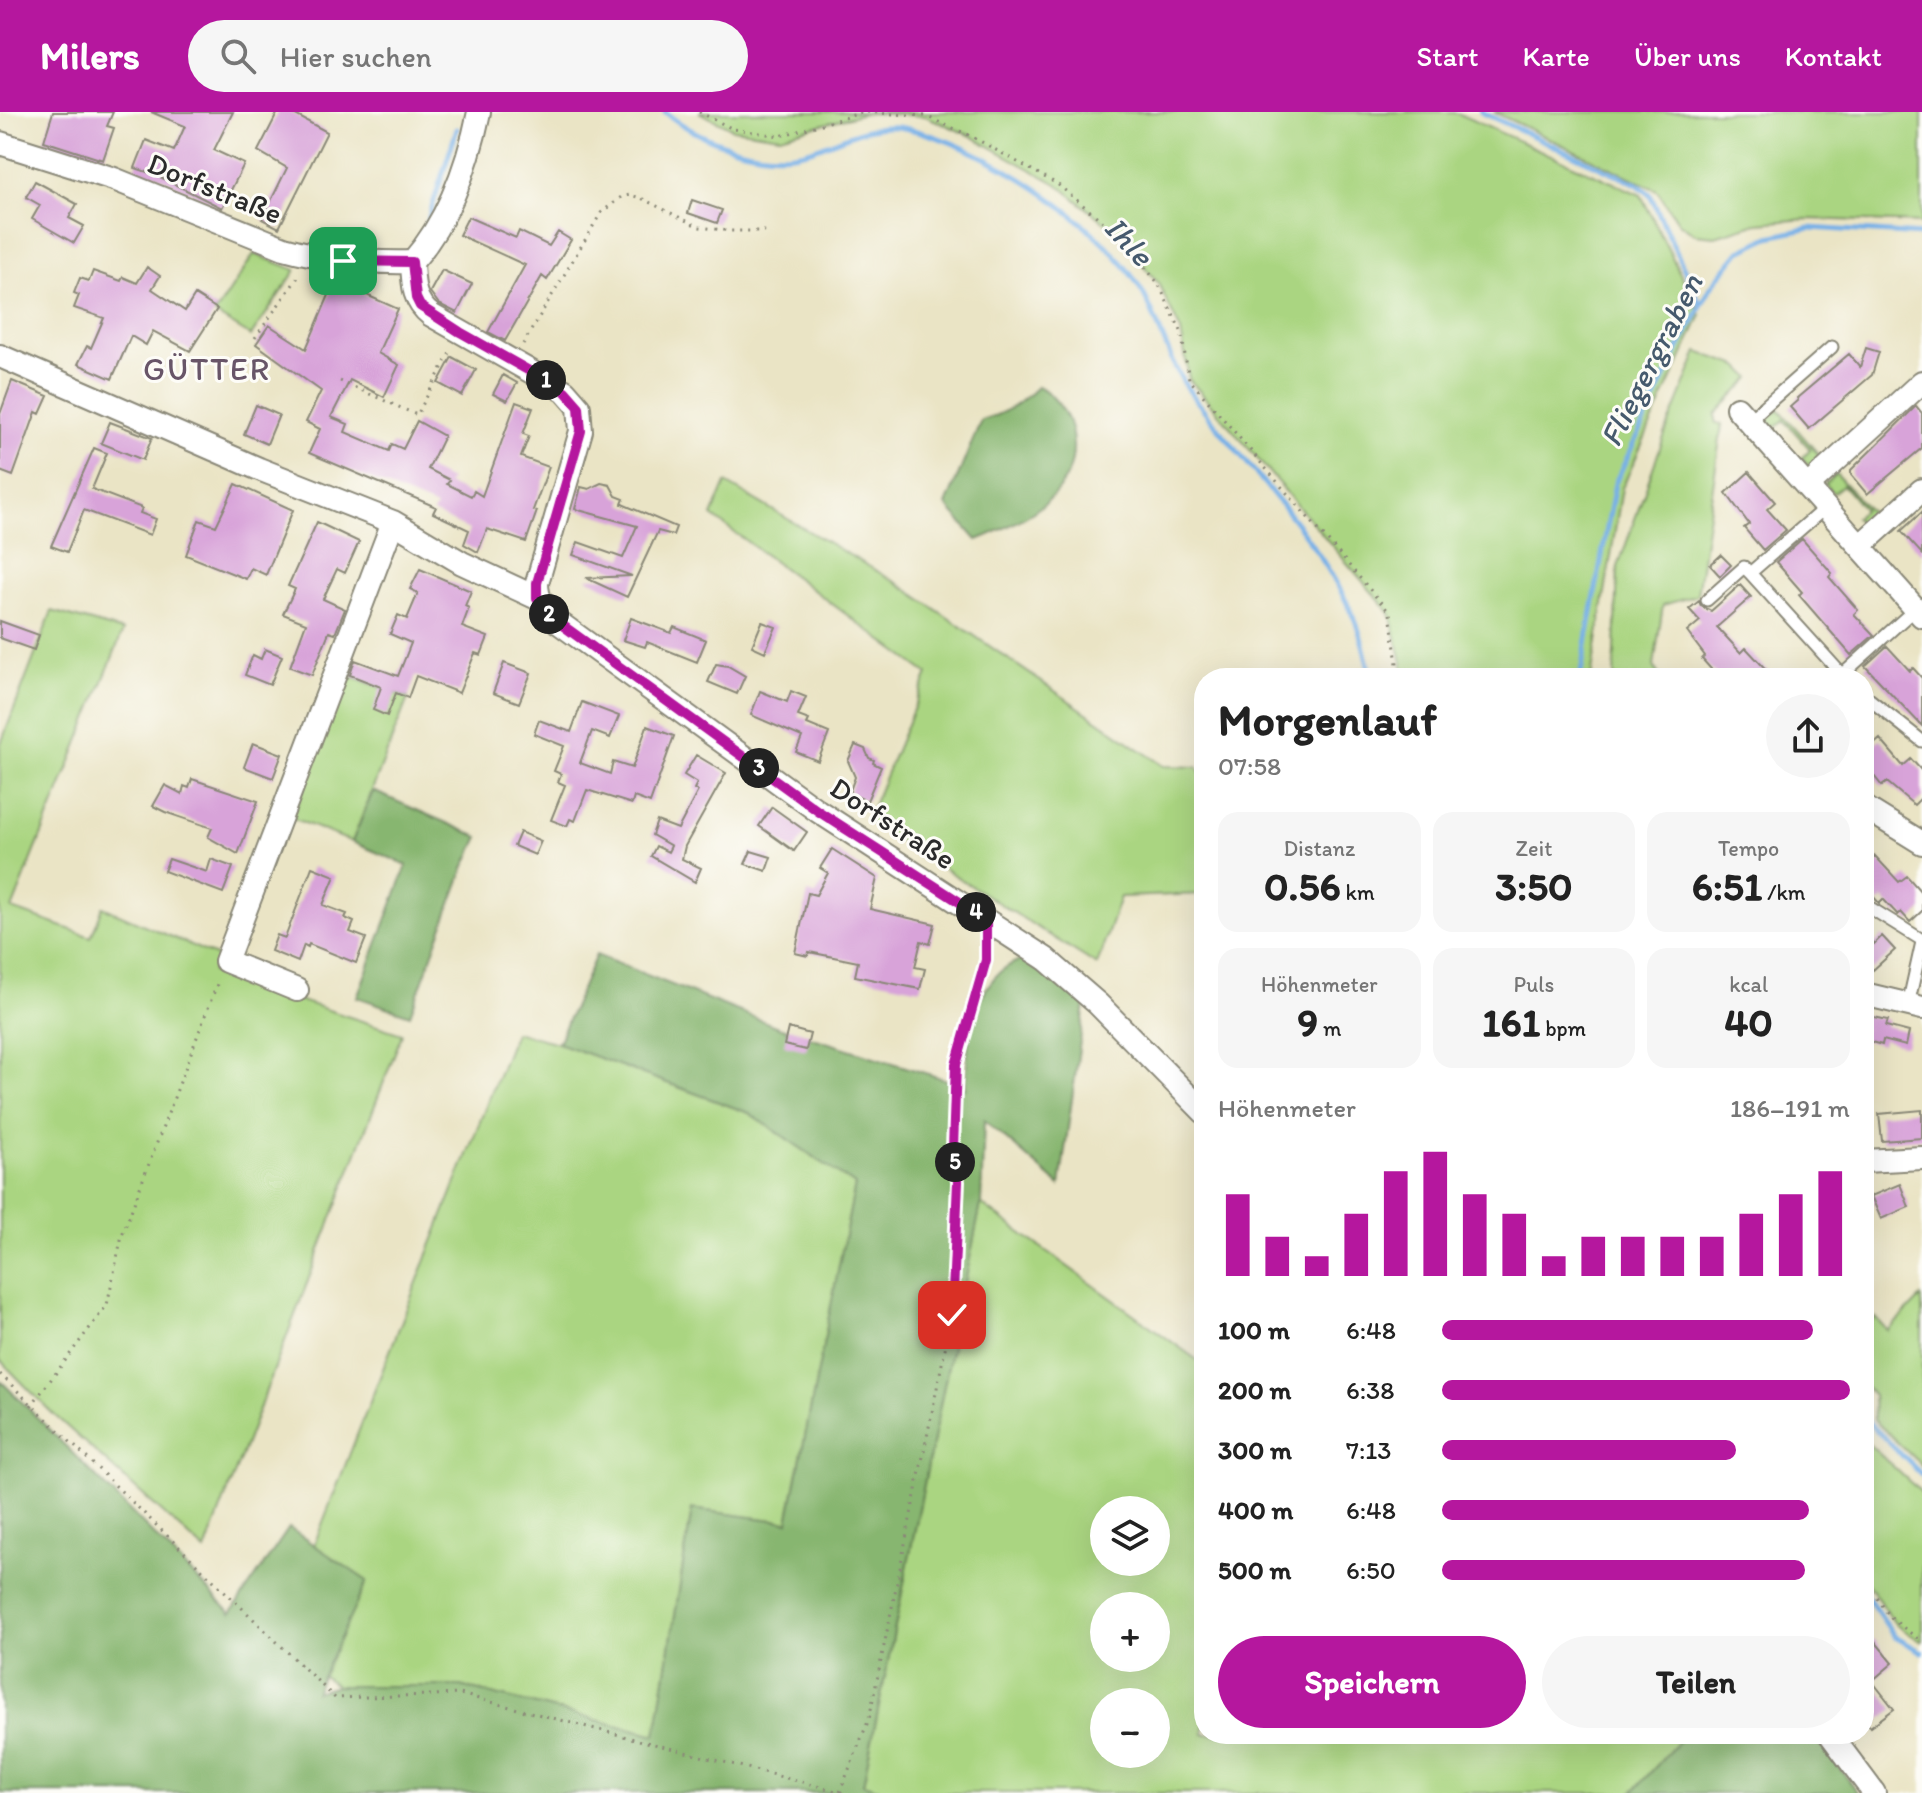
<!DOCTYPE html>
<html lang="de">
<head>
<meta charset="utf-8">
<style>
	body { margin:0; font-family:Itim,sans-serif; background:#f6f6f6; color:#222; height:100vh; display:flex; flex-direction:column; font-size:30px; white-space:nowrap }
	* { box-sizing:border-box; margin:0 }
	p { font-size:26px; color:#767676 }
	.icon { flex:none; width:44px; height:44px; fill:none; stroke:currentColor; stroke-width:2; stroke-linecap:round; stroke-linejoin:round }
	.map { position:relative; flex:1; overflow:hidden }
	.drawer { position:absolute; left:1194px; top:556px; width:680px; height:1076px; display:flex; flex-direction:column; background:#fff; border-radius:32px; box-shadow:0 8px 32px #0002 }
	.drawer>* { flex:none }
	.buttons { position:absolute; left:1090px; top:1384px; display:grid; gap:16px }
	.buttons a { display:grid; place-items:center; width:80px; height:80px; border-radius:50%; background:#fff; box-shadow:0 8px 32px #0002; font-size:40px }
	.pin { position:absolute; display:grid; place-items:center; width:68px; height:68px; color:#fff; margin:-34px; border-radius:16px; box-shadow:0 4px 12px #0006 }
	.km { position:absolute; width:40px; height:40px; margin:-20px; border-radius:50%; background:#222; color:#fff; font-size:22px; line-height:40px; text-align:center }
	.round { display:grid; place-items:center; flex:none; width:84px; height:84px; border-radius:42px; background:#f6f6f6 }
	.head { display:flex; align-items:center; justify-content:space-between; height:136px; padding:0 24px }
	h1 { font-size:44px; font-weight:700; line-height:60px }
	.figures { display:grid; grid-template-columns:repeat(3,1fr); gap:12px; height:136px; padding:8px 24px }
	.figures div { display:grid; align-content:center; border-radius:20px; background:#f6f6f6; text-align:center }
	.figures b { font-size:40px; font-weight:700 }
	.figures small { font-size:22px; font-weight:400 }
	.figures p { font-size:22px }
	.chart { height:224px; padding:16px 24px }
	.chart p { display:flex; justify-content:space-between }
	.chart svg { width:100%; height:144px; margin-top:8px; stroke:#b5179e; stroke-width:6 }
	.action { display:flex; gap:16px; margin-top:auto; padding:16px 24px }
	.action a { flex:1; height:92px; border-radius:48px; background:#b5179e; color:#fff; font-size:32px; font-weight:700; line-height:92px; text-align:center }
	.action a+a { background:#f6f6f6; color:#222 }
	ul { padding:0 24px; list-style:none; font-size:26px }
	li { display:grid; grid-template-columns:128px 96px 1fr; align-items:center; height:60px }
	li i { height:20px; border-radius:10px; background:#b5179e }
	header { display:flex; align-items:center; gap:48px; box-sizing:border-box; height:112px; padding:0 40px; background:#b5179e; color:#fff }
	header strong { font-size:38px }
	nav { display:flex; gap:44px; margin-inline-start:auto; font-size:28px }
	.search { width:560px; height:72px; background:#f6f6f6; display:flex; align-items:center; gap:20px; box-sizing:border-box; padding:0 28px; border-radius:44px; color:#767676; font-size:30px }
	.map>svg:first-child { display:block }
</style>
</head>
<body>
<header>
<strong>Milers</strong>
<div class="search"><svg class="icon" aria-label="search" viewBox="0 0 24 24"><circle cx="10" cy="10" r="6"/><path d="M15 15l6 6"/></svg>Hier suchen</div>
<nav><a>Start</a><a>Karte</a><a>Über uns</a><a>Kontakt</a></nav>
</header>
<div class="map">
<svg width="1922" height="1681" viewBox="0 0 1922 1681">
	<rect width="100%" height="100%" fill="#fdfcf7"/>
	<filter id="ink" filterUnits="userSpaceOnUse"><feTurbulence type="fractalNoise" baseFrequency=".0125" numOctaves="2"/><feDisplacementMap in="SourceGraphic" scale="16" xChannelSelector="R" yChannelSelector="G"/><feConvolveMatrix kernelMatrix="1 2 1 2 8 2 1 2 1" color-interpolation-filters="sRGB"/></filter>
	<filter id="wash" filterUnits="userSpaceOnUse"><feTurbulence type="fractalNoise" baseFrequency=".006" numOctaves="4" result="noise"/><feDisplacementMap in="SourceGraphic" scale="32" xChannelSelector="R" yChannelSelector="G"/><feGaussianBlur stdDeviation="1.8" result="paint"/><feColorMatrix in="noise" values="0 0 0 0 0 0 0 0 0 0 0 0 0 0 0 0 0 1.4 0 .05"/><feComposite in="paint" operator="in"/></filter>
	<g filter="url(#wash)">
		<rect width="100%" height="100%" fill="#eae4c5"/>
		<path fill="#aad581" stroke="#6a8056" stroke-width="2" fill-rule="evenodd" d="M699 0H1454L1641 83 1701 203 1622 376 1591 566H1406L1390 501 1189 267 1181 219 1158 171 1116 120 1057 72 969 23 925 4 864 1 780 24 733 17Z
			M1494 0H1922V111L1807 107 1758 111 1715 124 1695 122 1679 111 1657 78Z
			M254 142 296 158 251 224 215 202Z
			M1698 240 1739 254 1751 266 1716 302V311L1722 313 1697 483 1663 493 1654 554 1658 562 1666 566H1614L1618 455 1665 322Z
			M1779 297 1821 345 1810 355 1802 346 1810 337 1784 308 1775 316 1767 307Z
			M1836 362 1875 405 1864 415 1855 406 1864 397 1843 373 1833 381 1825 372Z
			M726 371 899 472 1164 654 1197 655 1204 666V782L1120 785 1097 853 867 708 928 562 712 404Z
			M52 499 123 519 12 797 91 825 103 795 218 845 212 860 402 922 205 1439 52 1301 0 1248V634Z
			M346 562 408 586 352 730 292 706Z
			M515 920 558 931 749 1001 855 1073 788 1410 692 1397 656 1623 460 1574H337L322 1563 367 1469 314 1433Z
			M981 1092 1204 1253V1622H1685L1632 1681H893L863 1673ZM1104 1398H1156V1450H1104ZM1104 1494H1156V1546H1104ZM1104 1590H1156V1642H1104Z
			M1921 1185 1922 1188V1354L1874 1308 1873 1283 1864 1273V1217L1875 1205 1888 1219Z
			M1864 1328 1922 1381V1530L1896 1513 1864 1467Z"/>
		<path fill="#87b66f" stroke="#59704d" stroke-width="2" d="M1038 274C1052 281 1068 301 1071 317 1085 380 1027 408 977 428L946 393 981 308C1005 302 1021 291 1038 274Z
			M373 679 479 725 465 754 410 903 357 885 407 753 352 730Z
			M596 843 778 915 941 966 965 976C968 960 966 942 969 925 975 893 990 856 1024 847L1085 893 1060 1074 984 1008 981 1092 863 1672 893 1681H0V1268L231 1501 289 1416 367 1469 315 1580 337 1574H460L656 1623 692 1397 788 1410 855 1073 749 1001 558 931Z
			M1685 1622H1812L1859 1681H1632Z"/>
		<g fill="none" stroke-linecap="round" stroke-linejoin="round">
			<path stroke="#77b0e7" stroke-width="5" d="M665 0C701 30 766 53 811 38 842 28 870 10 904 16 982 31 1104 111 1143 181 1161 214 1169 253 1193 284 1248 357 1318 423 1355 508 1363 526 1366 547 1371 566
				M1481 0 1637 72 1650 82 1701 194
				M427 111 457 17
				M1580 566 1615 371 1680 234 1711 175 1740 139 1769 125 1810 116 1922 123
				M1864 1306 1922 1363
				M1864 1480 1895 1525 1922 1540"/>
		</g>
		<g id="blocks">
			<path fill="#d8a3d9" d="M53 0H113L107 14 114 16 103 48 44 29Z
				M151 0H233L214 38 244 52 222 96 156 63 135 56 146 28 174 39 185 14Z
				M278 0H290L327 20 279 116 262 107 287 56 258 39Z
				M35 69 77 92 69 106 84 114 74 131 32 107 40 93 26 85Z
				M692 88 722 98 717 111 688 101Z
				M468 105 516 126 519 119 549 134 558 120 571 128 547 168 542 164 505 229 488 220 525 153 459 123Z
				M147 155 160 164 152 177 185 199 195 183 217 197 190 239 153 219 146 233 131 224 112 267 78 252 87 234 91 236 104 206 74 196 79 183 74 181 80 166 89 169 93 159 121 169 123 165 137 171Z
				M442 158 472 172 457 201 439 192 430 180Z
				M335 169 398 197 378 241 399 253 384 285 350 268 331 305 348 312 345 320 389 339 392 332 403 337 417 309 444 324 428 357 450 368 447 372 471 384 474 379 482 384 516 290 533 296 523 322 529 324 521 345 549 355 533 398 537 399 526 430 487 417 478 440 464 432 469 418 433 401 436 395 309 341 320 317 306 310 321 279 256 232 269 213 306 237Z
				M1866 236 1879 240 1872 263 1809 317 1790 295 1798 288 1797 286 1849 242 1860 255Z
				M452 245 476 258 462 284 438 271Z
				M503 263 517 271 507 289 493 282Z
				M12 269 48 284 40 302 36 300 13 364 0 359V302Z
				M256 293 279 303 267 332 244 322Z
				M1916 294 1922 301V336L1867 382 1851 363V358Z
				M110 310 152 326 143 348 101 331Z
				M94 336 107 341 92 377 142 396 140 401 156 407 150 423 84 398 67 440 51 434Z
				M1749 360 1775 390 1767 397 1786 418 1763 438 1744 416 1749 412 1726 381Z
				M601 371 610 373 616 384 624 387 622 392 676 415 673 423 658 419 627 485 586 466 632 464 573 443 578 430 623 446 637 414 575 397 581 375 589 377Z
				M236 372 293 398 266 463 251 456 246 467 186 443 199 408 216 414Z
				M1922 400V442L1901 419Z
				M317 410 359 430 345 461 337 457 323 487 345 497 335 522 329 520 312 563 290 555 306 511 283 502 295 477 288 474Z
				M1802 427 1832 461 1829 465 1858 498 1854 502 1874 523 1851 543 1799 483 1802 480 1795 472 1776 450Z
				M1721 443 1731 453 1720 464 1710 453Z
				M420 457 471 479 465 494 469 496 462 515 488 525 481 543 475 541 459 581 416 564 408 586 396 581 387 604 373 598 381 575 350 563 355 548 398 564 411 531 390 522 398 503 407 507 418 481 410 477Z
				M1740 473 1751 485 1717 515 1741 541 1746 536 1774 566H1719L1702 547 1705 544 1687 520 1700 509 1689 497 1699 489 1701 494 1711 499Z
				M631 506 671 521 674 515 706 528 697 550 647 530 645 535 623 528Z
				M0 509 39 523 34 538 0 526Z
				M762 510 776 515 765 540 752 534Z
				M1887 534 1910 559 1913 556 1922 566V614L1865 554Z
				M265 537 282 544 270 573 245 563 253 543 261 547Z
				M504 551 531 561 519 591 493 581Z
				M716 552 728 554 745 564 737 582 708 570Z
				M760 579 787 590 791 579 806 585 798 604 809 608 807 612 829 621 818 649 796 640 802 625 751 603Z
				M582 590 619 604 610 626 592 619 580 651 610 662 613 650 632 656 647 614 674 624 650 691 634 685 632 692 587 678 575 709 570 707 567 714 551 708 565 673 558 670 561 662 554 659 564 634 534 622 539 608 571 620Z
				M1864 625 1872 634 1880 627 1903 654 1911 647 1922 659V685L1914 693 1887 670 1882 674 1874 664 1870 666 1864 659Z
				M253 631 282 642 273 666 244 655Z
				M855 633 865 637 869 646 874 648 873 651 881 655 867 689 849 681 855 665 848 649Z
				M696 643 726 661 685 734 682 747 701 756 695 770 651 744 656 734 668 740 671 734 652 723 657 709 678 717 698 679 694 677 697 671 684 663Z
				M192 667 258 689 238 742 208 725 212 716 165 700 153 694 165 673 182 682 184 674 189 676Z
				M772 695 807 720 794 739 759 714Z
				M520 720 541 729 535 743 514 734Z
				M832 737 877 766 870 797 935 812 930 832 921 829 915 855 925 857 920 877 855 864 858 850 809 840 808 844 795 841 808 781 816 783 828 761 820 756Z
				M751 739 771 745 766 759 745 752Z
				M1875 744 1899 770 1907 764 1922 781V799L1910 810 1901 800 1898 803 1883 787 1879 791 1864 774V754Z
				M169 747 207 760 211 747 233 755 223 781 164 759Z
				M312 755 335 764 323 793 347 802 345 806 354 810 350 820 366 826 356 851 309 832 308 835 304 833 298 850 271 839 277 823 285 826Z
				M1864 821 1874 832 1882 824 1895 838 1873 858 1864 848Z
				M1864 903 1888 908 1886 914 1909 920 1906 934 1883 928 1882 933 1864 928Z
				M788 916 810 922 806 938 784 933Z
				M1922 998V1026L1882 1029 1879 1002Z
				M1900 1072 1909 1095 1881 1107 1871 1084Z
				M1873 1527 1893 1551 1872 1569 1894 1597 1870 1615 1864 1607V1535Z"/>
		</g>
	</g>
	<g filter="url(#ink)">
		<use href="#blocks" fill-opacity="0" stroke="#8a8878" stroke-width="2"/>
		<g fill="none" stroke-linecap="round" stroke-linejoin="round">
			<g stroke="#8a8878" stroke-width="15">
				<path id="service" d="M1748 309 1832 235
					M1826 395 1750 461 1845 566
					M1707 488 1744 455 1750 461
					M1842 563 1916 496
					M1864 583 1922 629
					M1864 792 1922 828
					M1908 893 1922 830"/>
			</g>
			<g stroke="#8a8878" stroke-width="26">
				<path id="minor" d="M479 0C468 54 449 108 412 150 413 172 413 189 431 203L565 279 579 295 581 319 537 471C537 489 545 497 558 510L818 699 1046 847 1098 892 1204 1000
					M0 31 114 67 284 136C327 148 368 151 412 150
					M0 244 259 357 393 410 462 451 537 486
					M1737 296 1922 504
					M1808 374 1922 270
					M1860 434 1922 378
					M1864 695 1922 731
					M297 878 226 849 393 410
					M1864 882 1922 896
					M1864 1049 1922 1046
					M1830 1622 1874 1681"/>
			</g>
			<path stroke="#8a8878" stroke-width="3" stroke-dasharray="2 6" stroke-linecap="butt" d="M699 0 733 17 780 24 864 0 925 4 969 23 1057 72 1116 120 1158 171 1181 219 1189 267 1390 501 1399 566
				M255 226 301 161
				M523 232 601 101 621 85 630 83 641 86 699 115 730 119H771
				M340 269 417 303 452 237
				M0 1262 335 1586 460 1582 844 1681
				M31 1294 107 1193 122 1123 219 867
				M1864 1466 1891 1506 1922 1530
				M840 1680 869 1607 952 1203 958 1070 953 1036 956 953 986 848 987 830"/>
			<use href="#service" stroke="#fff" stroke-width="11"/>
			<use href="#minor" stroke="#fff" stroke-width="22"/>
		</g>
	</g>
	<g fill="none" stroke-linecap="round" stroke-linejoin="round" filter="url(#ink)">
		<g stroke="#fff" stroke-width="16">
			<path id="route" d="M343 149 412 150 416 186 420 194 460 220 565 279 579 295 581 319 537 471V486L558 510 818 699 986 807V848L956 953 953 1036 958 1070 952 1203"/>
		</g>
		<use href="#route" stroke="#b5179e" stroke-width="10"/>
	</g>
	<g text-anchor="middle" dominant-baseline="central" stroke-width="6" stroke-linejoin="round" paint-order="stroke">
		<g font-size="30" fill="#2b2b2b" stroke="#fdfcf7">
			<text transform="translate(215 76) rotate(22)">Dorfstraße</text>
			<text transform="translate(893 711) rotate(33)">Dorfstraße</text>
		</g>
		<g font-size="32" font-style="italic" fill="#465a6d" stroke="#fdfcf7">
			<text transform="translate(1129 129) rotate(47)">Ihle</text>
			<text transform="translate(1651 248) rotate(-63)">Fliegergraben</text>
		</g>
		<g font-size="32" letter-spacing="2" fill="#685568" stroke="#fdfcf7">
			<text x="207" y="257">GÜTTER</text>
		</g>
	</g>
</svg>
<div class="buttons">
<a><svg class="icon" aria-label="layers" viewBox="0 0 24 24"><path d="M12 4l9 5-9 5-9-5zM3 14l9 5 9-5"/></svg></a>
<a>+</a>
<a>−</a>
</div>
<div class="pin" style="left:343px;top:149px;background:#1e9e55"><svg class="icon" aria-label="arrive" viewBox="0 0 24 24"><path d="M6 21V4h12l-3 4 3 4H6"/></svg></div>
<div class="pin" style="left:952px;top:1203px;background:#d93025"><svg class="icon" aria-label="check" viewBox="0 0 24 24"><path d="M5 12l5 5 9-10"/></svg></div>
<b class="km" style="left:546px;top:268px">1</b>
<b class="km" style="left:549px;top:502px">2</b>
<b class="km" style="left:759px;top:656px">3</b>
<b class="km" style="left:976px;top:800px">4</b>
<b class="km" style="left:955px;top:1050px">5</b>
<section class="drawer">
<div class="head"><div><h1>Morgenlauf</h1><p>07:58</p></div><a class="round"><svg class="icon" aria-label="share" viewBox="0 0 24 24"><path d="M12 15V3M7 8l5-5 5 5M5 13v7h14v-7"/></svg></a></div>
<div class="figures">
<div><p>Distanz</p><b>0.56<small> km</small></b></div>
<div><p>Zeit</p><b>3:50</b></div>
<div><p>Tempo</p><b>6:51<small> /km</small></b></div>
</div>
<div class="figures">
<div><p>Höhenmeter</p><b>9<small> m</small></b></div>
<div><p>Puls</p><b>161<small> bpm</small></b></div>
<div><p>kcal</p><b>40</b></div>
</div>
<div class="chart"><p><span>Höhenmeter</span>186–191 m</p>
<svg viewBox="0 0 160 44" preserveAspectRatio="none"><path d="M5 44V19M15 44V32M25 44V38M35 44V25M45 44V12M55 44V6M65 44V19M75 44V25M85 44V38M95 44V32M105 44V32M115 44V32M125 44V32M135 44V25M145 44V19M155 44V12"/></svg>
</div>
<ul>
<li><b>100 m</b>6:48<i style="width:91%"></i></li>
<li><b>200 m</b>6:38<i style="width:100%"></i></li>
<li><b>300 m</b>7:13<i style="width:72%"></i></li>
<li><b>400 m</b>6:48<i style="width:90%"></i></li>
<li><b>500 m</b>6:50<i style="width:89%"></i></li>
</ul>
<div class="action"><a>Speichern</a><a>Teilen</a></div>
</section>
</div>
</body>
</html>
